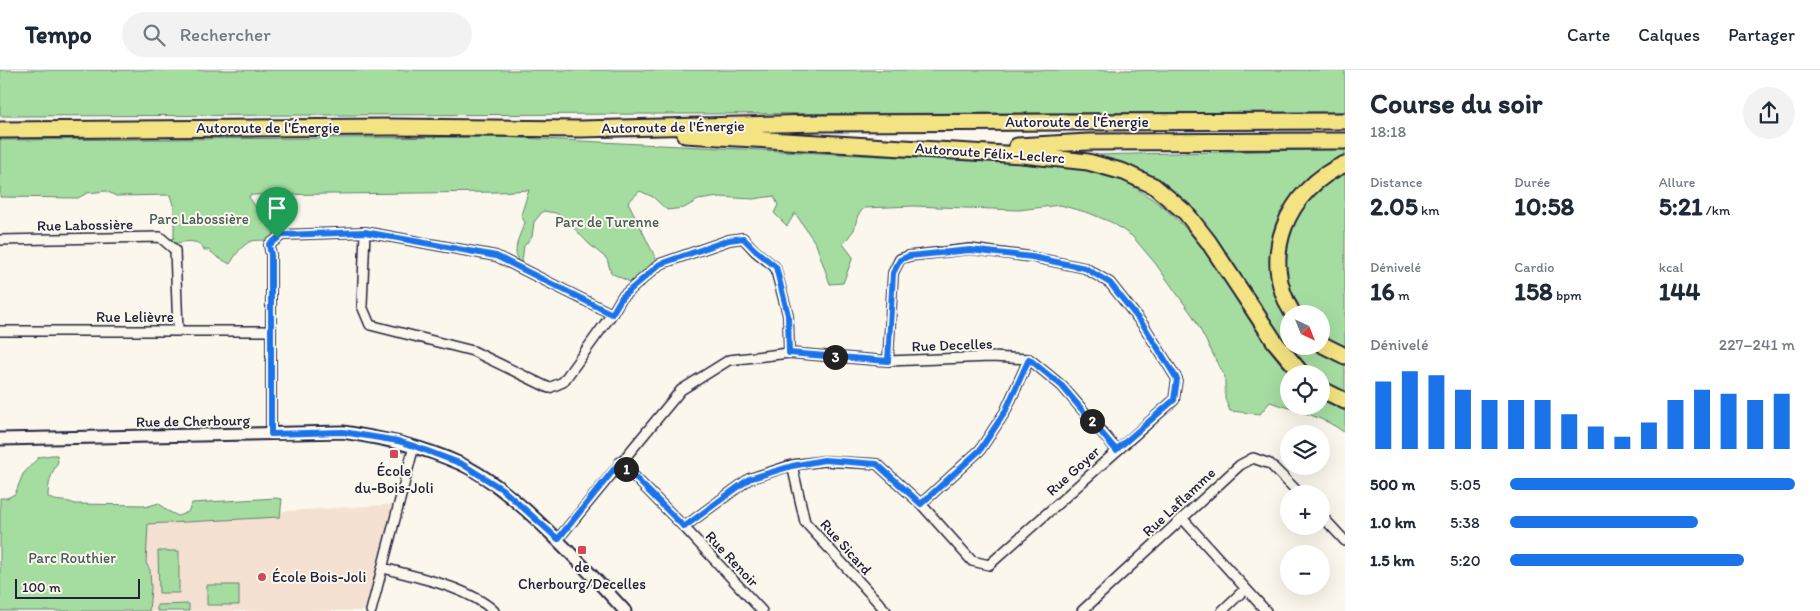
<!DOCTYPE html>
<html lang="fr">
<head>
<meta charset="utf-8">
<style>
	body { margin:0; font-family:Itim,sans-serif; background:#f2f2f3; color:#1f2937; height:100vh; display:flex; flex-direction:column; font-size:19px; white-space:nowrap }
	* { box-sizing:border-box; margin:0 }
	p { font-size:16px; color:#747a83 }
	.icon { flex:none; width:28px; height:28px; fill:none; stroke:currentColor; stroke-width:2; stroke-linecap:round; stroke-linejoin:round }
	.map { position:relative; flex:1; overflow:hidden }
	.panel { display:flex; flex-direction:column; background:#fff; width:475px }
	.panel>* { flex:none }
	.needle { width:32px; rotate:137deg }
	.fabs { position:absolute; left:1280px; top:235px; display:grid; gap:10px }
	.fabs a { display:grid; place-items:center; width:50px; height:50px; border-radius:50%; background:#fff; box-shadow:0 5px 20px #0002; font-size:25px }
	.scale { position:absolute; left:15px; bottom:12px; width:125px; box-sizing:border-box; padding-left:5px; border:2px solid #22223b; border-top:0; font-size:14px; line-height:18px; white-space:nowrap; color:#22223b; -webkit-text-stroke:4px #fbf7ec; paint-order:stroke }
	.pin { position:absolute; display:grid; place-items:center; width:42px; height:42px; color:#fff; margin:-51px -21px; border-radius:50% 50% 50% 0; rotate:-45deg; box-shadow:0 0 5px #0007 }
	.pin .icon { rotate:45deg }
	.km { position:absolute; width:25px; height:25px; margin:-12px; border-radius:50%; background:#222; color:#fff; font-size:14px; line-height:25px; text-align:center }
	.round { display:grid; place-items:center; flex:none; width:52px; height:52px; border-radius:26px; background:#f2f2f3 }
	.head { display:flex; align-items:center; justify-content:space-between; height:85px; padding:0 25px }
	h1 { font-size:28px; font-weight:700; line-height:38px }
	.stats { display:grid; grid-template-columns:repeat(3,1fr); gap:8px; height:85px; padding:5px 25px }
	.stats div { display:grid; align-content:center }
	.stats b { font-size:25px; font-weight:700 }
	.stats small { font-size:14px; font-weight:400 }
	.stats p { font-size:14px }
	.chart { height:140px; padding:10px 25px }
	.chart p { display:flex; justify-content:space-between }
	.chart svg { width:100%; height:90px; margin-top:5px; stroke:#1a73e8; stroke-width:6 }
	ul { padding:0 25px; list-style:none; font-size:16px }
	li { display:grid; grid-template-columns:80px 60px 1fr; align-items:center; height:38px }
	li i { height:12px; border-radius:6px; background:#1a73e8 }
	header { display:flex; align-items:center; gap:30px; box-sizing:border-box; height:70px; padding:0 25px; background:#fff; border-bottom:1px solid #e0e1e3 }
	header strong { font-size:24px }
	nav { display:flex; gap:28px; margin-inline-start:auto; font-size:18px }
	.search { width:350px; height:45px; background:#f2f2f3; display:flex; align-items:center; gap:12px; box-sizing:border-box; padding:0 18px; border-radius:28px; color:#747a83; font-size:19px }
	main { display:flex; flex:1; min-height:0 }
	.map>svg:first-child { display:block }
</style>
</head>
<body>
<header>
<strong>Tempo</strong>
<div class="search"><svg class="icon" aria-label="search" viewBox="0 0 24 24"><circle cx="10" cy="10" r="6"/><path d="M15 15l6 6"/></svg>Rechercher</div>
<nav><a>Carte</a><a>Calques</a><a>Partager</a></nav>
</header>
<main>
<div class="map">
<svg width="1345" height="541" viewBox="0 0 1345 541">
	<rect width="100%" height="100%" fill="#fbf7ec"/>
	<filter id="ink" filterUnits="userSpaceOnUse"><feTurbulence type="fractalNoise" baseFrequency=".02" numOctaves="2"/><feDisplacementMap in="SourceGraphic" scale="10" xChannelSelector="R" yChannelSelector="G"/><feConvolveMatrix kernelMatrix="1 2 1 2 8 2 1 2 1" color-interpolation-filters="sRGB"/></filter>
	<g filter="url(#ink)">
		<path fill="#f4e1d2" d="M400 434 371 541H143L144 450Z"/>
		<path fill="#a5dda1" stroke="#64806e" d="M0 0H1345V42L0 46Z
			M501 67 1038 94C1066 98 1097 100 1124 111 1131 114 1137 119 1143 123 1213 165 1236 247 1290 304H1289V336H1321V330L1345 341V363C1325 347 1295 340 1270 332L1260 344 1230 341 1225 329V307L1193 246 1155 193 1133 167 1113 153 1089 143 1060 135 1019 140 913 136 864 138 858 145 854 160 843 174 853 187 843 213 830 214 816 174 795 143 787 156 774 143 778 135 774 126 753 129 719 127 698 130 684 138 667 140 653 127 640 121 628 132 659 195 639 213 634 209 630 212 611 203 607 189 589 174 575 159 556 143 543 141 534 152 532 167 524 176 522 191 519 193C512 181 519 165 525 153L521 145 529 120 498 122 250 125 249 127 277 168C268 172 261 169 252 171 242 174 235 186 230 194L217 187 209 180H204C200 167 180 172 169 175L165 171 174 168V138L170 125 116 126 106 121 87 123 78 128 0 127V70Z
			M1345 79V88L1277 165 1289 246V276H1314L1333 289 1345 293V324L1321 311V304H1312L1290 283 1209 160 1184 130 1155 110 1121 93 1094 88V85Z
			M1345 104V281L1337 278 1321 264V244H1303L1285 207 1290 157 1305 132 1337 107Z
			M52 385H57L58 392C51 404 48 413 48 427 57 433 65 429 75 434L144 435 145 437 159 433 166 440 178 446 188 442 192 433 276 428 282 429 280 447 148 454 146 493 150 500 151 518 149 541H0V428H7L15 424 23 404 39 387Z
			M158 481H179V523H159Z
			M207 515H239V535H207Z
			M189 534V541H157V535Z"/>
		<g fill="none" stroke-linecap="round" stroke-linejoin="round">
			<g stroke="#22223b" stroke-width="12">
				<path id="street" d="M365 162 362 236 370 255 473 281 549 318 563 312 612 244 622 227 660 194 729 170 743 168 755 181 775 197 788 245 789 283
					M0 170 160 167 175 180 178 261
					M0 261H271
					M271 364V185L269 175 282 165 365 162 496 186 612 244
					M620 392 684 457 762 541
					M792 395 805 452 886 541
					M921 434 980 380 1005 342 1029 289
					M1321 445 1345 471
					M1182 448 1266 541
					M684 457 749 409 792 395 824 391 877 394 921 434 972 491 989 495 1174 330 1177 309 1144 256 1110 213 1085 198 1032 187 970 179 909 186 900 189 893 203 888 291
					M558 469 681 320 729 290 789 283 888 291 991 287 1029 289 1062 316 1117 380
					M383 498C417 507 468 517 494 541
					M371 541 414 376
					M1082 541 1240 395 1253 388 1270 394 1300 424
					M1222 541 1245 519"/>
			</g>
			<g stroke="#22223b" stroke-width="15">
				<path id="secondary" d="M0 369 343 362C385 369 422 376 461 394 485 405 506 423 526 440 561 472 593 506 625 541"/>
			</g>
			<g stroke="#22223b" stroke-width="19">
				<path id="highway" d="M0 60 392 57 581 59 817 53 1345 51
					M685 65 1022 85 1088 92 1124 102 1154 116 1186 143 1208 171 1275 272 1302 304
					M1017 76 1088 72 1345 71
					M1293 244C1258 187 1287 119 1345 94
					M1321 274 1345 286
					M1321 319 1345 331"/>
			</g>
			<use href="#street" stroke="#fbf7ec" stroke-width="9"/>
			<use href="#secondary" stroke="#fbf7ec" stroke-width="11"/>
			<use href="#highway" stroke="#f4e382" stroke-width="15"/>
		</g>
	</g>
	<g fill="none" stroke-linecap="round" stroke-linejoin="round" filter="url(#ink)">
		<g stroke="#fff" stroke-width="10">
			<path id="route" d="M365 162 496 186 612 244 622 227 660 194 729 170 743 168 755 180 776 197 788 245 789 283 888 291 893 203 900 190 909 186 970 180 1032 187 1085 198 1110 213 1144 256 1177 309 1174 330 1116 380 1062 316 1029 289 1005 342 980 380 921 434 877 394 824 390 792 396 749 409 684 457 620 392 558 469 502 419 462 394 414 376 398 371 343 362 271 364V185L269 175 282 165Z"/>
		</g>
		<use href="#route" stroke="#1a73e8" stroke-width="6"/>
	</g>
	<g fill="#d1495b" stroke="#fbf7ec" stroke-width="2">
		<rect x="389" y="379" width="10" height="10" rx="2.5"/>
		<rect x="577" y="475" width="10" height="10" rx="2.5"/>
		<circle cx="262" cy="507" r="5"/>
	</g>
	<g text-anchor="middle" dominant-baseline="central" stroke-width="4" stroke-linejoin="round" paint-order="stroke">
		<g font-size="15" fill="#22223b" stroke="#fbf7ec">
			<text x="1077" y="52">Autoroute de l'Énergie</text>
			<text transform="translate(673 57) rotate(-1)">Autoroute de l'Énergie</text>
			<text x="268" y="58">Autoroute de l'Énergie</text>
			<text transform="translate(990 83) rotate(4)">Autoroute Félix-Leclerc</text>
			<text transform="translate(85 155) rotate(-1)">Rue Labossière</text>
			<text x="135" y="247">Rue Lelièvre</text>
			<text transform="translate(952 275) rotate(-2)">Rue Decelles</text>
			<text transform="translate(193 351) rotate(-1)">Rue de Cherbourg</text>
			<text transform="translate(1073 401) rotate(-42)">Rue Goyer</text>
			<text transform="translate(1179 432) rotate(-43)">Rue Laflamme</text>
			<text transform="translate(846 477) rotate(48)">Rue Sicard</text>
			<text transform="translate(732 489) rotate(47)">Rue Renoir</text>
		</g>
		<g font-size="15" fill="#495a5a" stroke="#fbf7ec">
			<text x="199" y="149">Parc Labossière</text>
			<text x="607" y="152">Parc de Turenne</text>
			<text x="72" y="488">Parc Routhier</text>
		</g>
		<g font-size="15" fill="#22223b" stroke="#fbf7ec">
			<text x="394" y="401">École<tspan x="394" dy="17">du-Bois-Joli</tspan></text>
			<text x="582" y="497">de<tspan x="582" dy="17">Cherbourg/Decelles</tspan></text>
			<text x="272" y="507" text-anchor="start">École Bois-Joli</text>
		</g>
	</g>
</svg>
<div class="fabs">
<a><svg class="needle" viewBox="-14 -14 28 28"><path d="M0-13l5 13h-10z" fill="#e53935"/><path d="M0 13l5-13h-10z" fill="#747a83"/></svg></a>
<a><svg class="icon" aria-label="locate" viewBox="0 0 24 24"><circle cx="12" cy="12" r="6"/><path d="M12 2v4M12 18v4M2 12h4M18 12h4"/></svg></a>
<a><svg class="icon" aria-label="layers" viewBox="0 0 24 24"><path d="M12 4l9 5-9 5-9-5zM3 14l9 5 9-5"/></svg></a>
<a>+</a>
<a>−</a>
</div>
<div class="scale">100 m</div>
<div class="pin" style="left:277px;top:168px;background:#1e9e55"><svg class="icon" aria-label="arrive" viewBox="0 0 24 24"><path d="M6 21V4h12l-3 4 3 4H6"/></svg></div>
<b class="km" style="left:626px;top:399px">1</b>
<b class="km" style="left:1092px;top:351px">2</b>
<b class="km" style="left:835px;top:287px">3</b>
</div>
<section class="panel">
<div class="head"><div><h1>Course du soir</h1><p>18:18</p></div><a class="round"><svg class="icon" aria-label="share" viewBox="0 0 24 24"><path d="M12 15V3M7 8l5-5 5 5M5 13v7h14v-7"/></svg></a></div>
<div class="stats">
<div><p>Distance</p><b>2.05<small> km</small></b></div>
<div><p>Durée</p><b>10:58</b></div>
<div><p>Allure</p><b>5:21<small> /km</small></b></div>
</div>
<div class="stats">
<div><p>Dénivelé</p><b>16<small> m</small></b></div>
<div><p>Cardio</p><b>158<small> bpm</small></b></div>
<div><p>kcal</p><b>144</b></div>
</div>
<div class="chart"><p><span>Dénivelé</span>227–241 m</p>
<svg viewBox="0 0 160 44" preserveAspectRatio="none"><path d="M5 44V11M15 44V6M25 44V8M35 44V15M45 44V20M55 44V20M65 44V20M75 44V27M85 44V33M95 44V38M105 44V31M115 44V20M125 44V15M135 44V17M145 44V20M155 44V17"/></svg>
</div>
<ul>
<li><b>500 m</b>5:05<i style="width:100%"></i></li>
<li><b>1.0 km</b>5:38<i style="width:66%"></i></li>
<li><b>1.5 km</b>5:20<i style="width:82%"></i></li>
</ul>
</section>
</main>
</body>
</html>
